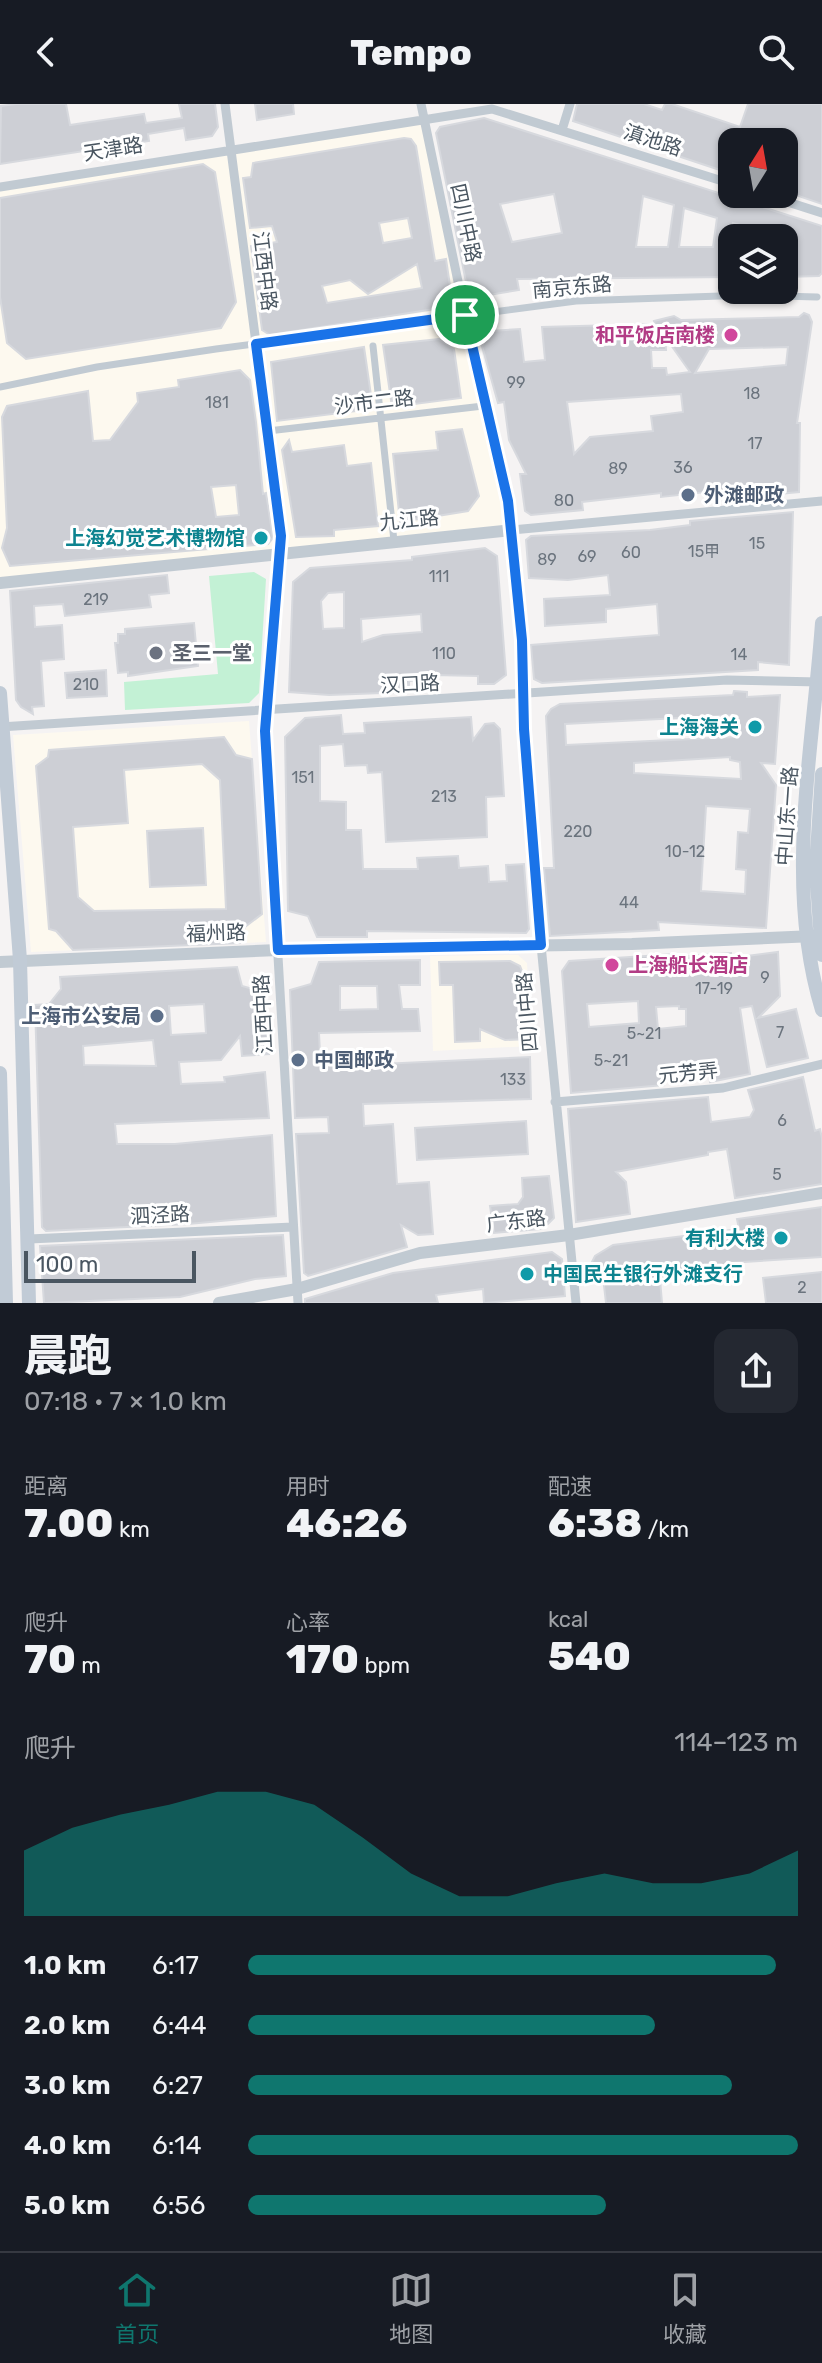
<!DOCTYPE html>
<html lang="zh">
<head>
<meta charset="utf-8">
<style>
	body { margin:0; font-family:Rubik,"Noto Sans SC",sans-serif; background:#242831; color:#f1f3f6; height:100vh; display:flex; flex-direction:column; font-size:30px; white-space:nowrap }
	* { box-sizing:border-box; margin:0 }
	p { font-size:26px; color:#9ea1a6 }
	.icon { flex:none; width:44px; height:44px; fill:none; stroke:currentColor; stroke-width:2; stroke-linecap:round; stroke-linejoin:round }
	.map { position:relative; height:1199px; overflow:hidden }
	.drawer { display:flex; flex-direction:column; background:#171b24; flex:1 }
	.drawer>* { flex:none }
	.needle { width:52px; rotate:11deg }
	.buttons { position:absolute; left:718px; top:24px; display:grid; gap:16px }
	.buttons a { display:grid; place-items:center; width:80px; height:80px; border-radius:16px; background:#171b24; box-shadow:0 2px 6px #0004; font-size:40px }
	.scale { position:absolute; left:24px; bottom:20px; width:172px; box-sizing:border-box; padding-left:8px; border:4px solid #4a5661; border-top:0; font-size:22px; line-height:28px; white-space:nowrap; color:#4a5661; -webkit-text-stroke:6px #fff; paint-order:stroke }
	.pin { position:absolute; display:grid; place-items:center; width:68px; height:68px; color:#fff; margin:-34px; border:4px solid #fff; border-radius:50%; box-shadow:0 2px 8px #0007 }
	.round { display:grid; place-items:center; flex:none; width:84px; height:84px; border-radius:16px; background:#242831 }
	.head { display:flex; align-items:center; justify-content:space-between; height:136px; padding:0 24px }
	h1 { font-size:44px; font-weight:800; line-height:60px }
	.figures { display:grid; grid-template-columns:repeat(3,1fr); gap:12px; height:136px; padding:8px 24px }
	.figures div { display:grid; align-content:center }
	.figures b { font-size:40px; font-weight:800 }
	.figures small { font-size:22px; font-weight:400 }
	.figures p { font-size:22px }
	.chart { height:224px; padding:16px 24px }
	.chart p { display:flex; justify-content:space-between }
	.chart svg { width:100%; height:144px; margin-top:8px; fill:#0f766e; opacity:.7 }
	ul { padding:0 24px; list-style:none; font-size:26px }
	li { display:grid; grid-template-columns:128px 96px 1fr; align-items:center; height:60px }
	li i { height:20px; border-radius:10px; background:#0f766e }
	header { display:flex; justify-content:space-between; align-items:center; height:104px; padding:0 24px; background:#171b24; font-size:36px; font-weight:800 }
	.menu { display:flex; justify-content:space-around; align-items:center; height:112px; border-top:2px solid #363941; background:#171b24; font-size:22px; color:#9ea1a6 }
	.menu a { display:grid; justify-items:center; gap:4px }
	.menu .active { color:#0f766e }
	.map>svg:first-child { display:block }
</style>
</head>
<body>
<header><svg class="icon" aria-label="back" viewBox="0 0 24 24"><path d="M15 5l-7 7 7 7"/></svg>Tempo<svg class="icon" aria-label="search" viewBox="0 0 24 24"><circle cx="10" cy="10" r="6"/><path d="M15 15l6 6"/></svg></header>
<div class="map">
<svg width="822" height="1199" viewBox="0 0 822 1199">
	<rect width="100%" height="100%" fill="#f5f3f3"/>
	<path fill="#fdf9ef" d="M424 16 512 426 0 479V83Z
		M249 617 266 838 31 848 13 631Z
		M518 851 527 859 532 942 433 947 430 852Z"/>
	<path fill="#c3f1d5" d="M254 468 266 475 259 589 249 599 125 606 124 578 218 570 209 472Z"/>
	<path fill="#cdcfd5" stroke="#d7d9de" stroke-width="2" fill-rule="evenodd" d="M16 0H66L70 21 144 10 146 19 182 14 179 0H215L218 23 212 32 186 36 184 24 148 30 149 37 0 60 1 2Z
		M255 0H293L294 10 257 16Z
		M577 0H644L662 6 665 0H672L740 23 748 0H822V100L784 87V38H732V70L573 17Z
		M484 14 822 122V169L819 172 784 173V134H768V129L733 119 732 173 517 175 519 186 477 193 468 188 436 29 440 23ZM554 90 562 129 512 138 500 100ZM643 92 674 101 668 143H636ZM684 104 717 114 713 143H679Z
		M404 34 411 35 416 42 435 157 446 155 452 195 447 203 270 231 262 226 251 142 277 138 272 122 250 124 243 74 251 73 253 59ZM408 114 412 134 383 139 379 119ZM417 160 422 184 327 199 322 182 350 176 368 190Z
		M203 60 215 68 236 198 221 224 26 255 7 239 0 193V94Z
		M804 209 809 211 812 218 797 319H800L799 388 717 396 715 387 661 393V389L582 398 583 406 531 411 525 407 520 370H526L509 336 504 298 498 299 482 242 490 227 520 225 524 258 545 256 542 223 655 220 654 217 674 212 681 216 799 213ZM665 232 673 244 690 268 667 271 666 264H652L651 246H666ZM788 243 786 261 695 269 709 245ZM681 290 683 308 651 312 653 327 590 333 574 350 567 298Z
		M439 235 454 245 461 294 392 303 383 241Z
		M364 243 373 305 277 317 271 258Z
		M240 266 250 276 256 318 263 390 266 389 273 434 268 440 10 462 2 444 7 424 2 313 7 302 88 287 93 337 110 336 138 298 137 289 179 283 178 276ZM236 381 239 411 216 413 211 383Z
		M462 325 479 392 468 407 400 418 393 350 438 346 436 328Z
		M289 336 292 348 344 341 347 362 371 359 378 422 334 426V432L296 433 282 346Z
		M793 408 789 561 758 558V566L542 579 534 575 531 541 659 531 657 500 606 505V518L545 522 544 495 610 491 608 471 568 476 529 474 526 436 531 432 650 426 690 421V417Z
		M485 444 497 452 506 571 494 580H478V572L434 571 432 575 409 577V588L329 591 289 588 293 478 310 464 412 456V453ZM344 488V524L323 525 321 497 328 489ZM421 510 422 528 383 531 362 538 361 515Z
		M167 471 169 489 149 491 151 503 65 512 63 500 34 502 35 523 62 521 64 555 41 557 44 602 32 603 33 610 21 603 16 596 10 487Z
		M194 519 198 562 128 572V568L118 569 115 539H118V530H125V525Z
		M106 566 107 592 67 594 65 569Z
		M734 587 747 588V593L780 591 775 660 761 659 776 681 766 824 658 818 659 826 550 832 544 764H554L546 612 551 605 560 600 733 591ZM736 611 734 633 566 641 565 620ZM730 653V656L740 658 741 675 634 669V659ZM706 702 750 705 748 729 738 728 736 765 746 766 745 790 701 787Z
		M341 611 343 630 365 629 364 619 471 613 473 636 485 620 494 619 500 625 504 692 486 693 487 733 386 738 382 668 368 669 367 661 345 662 343 640 320 642V697L346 698V726H361L363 765H418L417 754 458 752 459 764 488 762 489 778 507 777 506 761 524 760 529 825 526 829 367 827V833H317L308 812 288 807 285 633 305 614Z
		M224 633 236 651 252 655 262 810 245 823 240 839 73 846 56 827 49 825 36 662 48 653 49 646ZM202 660 220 676 226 805 94 807 78 793 73 723 128 719 124 666Z
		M203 724 206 781 150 783 147 727Z
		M778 848 780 892 758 914 796 905 808 954 767 963 752 902 740 904 750 970 710 978 709 968 663 972 664 981 571 989 562 867 569 857 675 850V853L731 849V854ZM638 897 639 919 589 923 587 900ZM679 902V905H686V922L658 925 656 903Z
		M420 856V881H399L402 905H418L420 927 319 929 320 950H359V961L530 953 531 995 363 1000 364 1022 393 1020 397 1080 429 1078 433 1130 418 1131 401 1121 407 1143 308 1172 304 1169 296 1030 329 1029 328 1013 295 1014 290 886 311 880 319 858ZM340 882H377L378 905 340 906Z
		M510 857 520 862 524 872 529 935 505 936 480 925V937L455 938 453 881H440L439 858Z
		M237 863 242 882 264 888 269 950 242 952 240 932 221 956 179 958 181 980 225 978 224 973 265 968 269 1014 115 1020 117 1040H175L272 1031 276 1112 188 1120 46 1127 42 1123 35 901 49 900 61 885 60 873ZM204 900 206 929 171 931 169 902ZM153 936 156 962 84 961 83 942Z
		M803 973 815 1027 820 1025 822 1034V1080L735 1094 727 1045 708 1048V1051L616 1068 626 1078 630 1110 576 1118 568 1005 708 993 711 1018 750 1013 754 1006 748 986Z
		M526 1017 528 1050 417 1056 415 1024Z
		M549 1072 554 1114 548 1120 540 1125 494 1129 490 1102 518 1100 523 1093 522 1074Z
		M822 1103V1153L728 1159 729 1167 660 1175 662 1199H606L603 1173 594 1174 591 1160 595 1152 613 1141 739 1125 737 1115Z
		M283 1131 286 1172 255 1175 180 1193 44 1199 40 1142Z
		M552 1148 562 1155 565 1192 484 1199 483 1185 436 1191 438 1199H305V1195L393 1169Z
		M822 1168V1199H766L763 1174Z"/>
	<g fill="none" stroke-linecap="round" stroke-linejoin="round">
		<path stroke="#c1cad2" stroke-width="7" d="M373 242 394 437
			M0 283 97 263 216 245 576 197 749 191 817 193
			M268 327 483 302"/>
		<path stroke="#c1cad2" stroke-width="9" d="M225 0 281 432 265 627 298 1199
			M421 0 465 211
			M562 26 570 0
			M0 83 492 5 732 80
			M763 90 822 109
			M0 623 727 576 819 578
			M555 998 723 984 822 960
			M29 1135 293 1123
			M576 1199 541 841 512 426 822 397"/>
		<path stroke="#c1cad2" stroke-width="12" d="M0 479 512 426C504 355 479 282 465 211
			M0 858 278 846 632 840 815 832
			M219 1199 297 1185 420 1149 569 1131 822 1089"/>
		<path stroke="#c1cbd6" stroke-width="14" d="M822 519C813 646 784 782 822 906
			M0 589 20 856 29 1199
			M822 670 816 764 822 851
			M0 969 6 1199"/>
	</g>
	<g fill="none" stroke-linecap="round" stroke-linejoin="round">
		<g stroke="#fff" stroke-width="16">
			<path id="route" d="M465 211 508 397 522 536 524 625 541 841 278 846 265 627 281 432 256 240Z"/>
		</g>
		<use href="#route" stroke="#1a73e8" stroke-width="10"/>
	</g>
	<g fill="#d1479c" stroke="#fff" stroke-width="3">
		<circle cx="731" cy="231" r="8"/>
		<circle cx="612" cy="861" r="8"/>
	</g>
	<g fill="#5c6f8a" stroke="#fff" stroke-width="3">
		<circle cx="688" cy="391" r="8"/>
		<circle cx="157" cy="912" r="8"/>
		<circle cx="298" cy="956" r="8"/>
	</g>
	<g fill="#0f9aa8" stroke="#fff" stroke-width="3">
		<circle cx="261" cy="434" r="8"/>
		<circle cx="755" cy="623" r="8"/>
		<circle cx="781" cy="1134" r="8"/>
		<circle cx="527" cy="1170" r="8"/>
	</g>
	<circle fill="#6b7280" stroke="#fff" stroke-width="3" cx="156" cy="549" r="8"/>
	<g text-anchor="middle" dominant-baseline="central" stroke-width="6" stroke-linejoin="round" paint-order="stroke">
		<g font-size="16" fill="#6b747e">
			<text x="516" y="278">99</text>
			<text x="752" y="289">18</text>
			<text x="217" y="298">181</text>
			<text x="755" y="339">17</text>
			<text x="683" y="363">36</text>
			<text x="618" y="364">89</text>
			<text x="564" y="396">80</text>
			<text x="757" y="439">15</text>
			<text x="704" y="447">15甲</text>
			<text x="631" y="448">60</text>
			<text x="587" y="452">69</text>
			<text x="547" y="455">89</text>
			<text x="439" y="472">111</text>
			<text x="96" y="495">219</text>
			<text x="444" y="549">110</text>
			<text x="739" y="550">14</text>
			<text x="86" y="580">210</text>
			<text x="303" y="673">151</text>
			<text x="444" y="692">213</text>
			<text x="578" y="727">220</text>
			<text x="685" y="747">10-12</text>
			<text x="629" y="798">44</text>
			<text x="765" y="873">9</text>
			<text x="714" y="884">17-19</text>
			<text x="780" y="928">7</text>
			<text x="644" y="929">5~21</text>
			<text x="611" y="956">5~21</text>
			<text x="513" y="975">133</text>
			<text x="782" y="1016">6</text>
			<text x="777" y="1070">5</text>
			<text x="802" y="1183">2</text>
		</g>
		<g font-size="20" fill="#4a5661" stroke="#fff">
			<text transform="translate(653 36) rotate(18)">滇池路</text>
			<text transform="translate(113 45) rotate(-9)">天津路</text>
			<text transform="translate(466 119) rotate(78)">四川中路</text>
			<text transform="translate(265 167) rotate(83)">江西中路</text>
			<text transform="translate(572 183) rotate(-5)">南京东路</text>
			<text transform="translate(374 298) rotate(-7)">沙市二路</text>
			<text transform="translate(409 416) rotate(-6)">九江路</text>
			<text transform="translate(410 580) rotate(-3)">汉口路</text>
			<text transform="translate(787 712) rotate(-86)">中山东一路</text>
			<text transform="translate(216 829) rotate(-2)">福州路</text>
			<text transform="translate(527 908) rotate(-95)">四川中路</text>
			<text transform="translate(263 910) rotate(-93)">江西中路</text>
			<text transform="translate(688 969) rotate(-6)">元芳弄</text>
			<text transform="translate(160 1111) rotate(-3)">泗泾路</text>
			<text transform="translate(516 1117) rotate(-7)">广东路</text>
		</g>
		<g font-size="20" font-weight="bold" fill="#b23c85" stroke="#fff" text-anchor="end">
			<text x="715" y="231">和平饭店南楼</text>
			<text x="628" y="861" text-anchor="start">上海船长酒店</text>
		</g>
		<g font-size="20" font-weight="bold" fill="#4e5e75" stroke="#fff" text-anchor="start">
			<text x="704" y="391">外滩邮政</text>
			<text x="141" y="912" text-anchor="end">上海市公安局</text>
			<text x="314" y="956">中国邮政</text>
		</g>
		<g font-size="20" font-weight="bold" fill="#0d838f" stroke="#fff" text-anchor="end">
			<text x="245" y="434">上海幻觉艺术博物馆</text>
			<text x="739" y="623">上海海关</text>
			<text x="765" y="1134">有利大楼</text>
			<text x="543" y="1170" text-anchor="start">中国民生银行外滩支行</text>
		</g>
		<g font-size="20" font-weight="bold" fill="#5b616d" stroke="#fff" text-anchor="start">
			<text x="172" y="549">圣三一堂</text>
		</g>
	</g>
</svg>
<div class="buttons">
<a><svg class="needle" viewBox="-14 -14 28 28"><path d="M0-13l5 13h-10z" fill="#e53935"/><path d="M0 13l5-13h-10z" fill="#9ea1a6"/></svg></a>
<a><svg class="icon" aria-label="layers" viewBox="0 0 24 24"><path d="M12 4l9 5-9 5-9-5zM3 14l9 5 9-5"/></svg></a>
</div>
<div class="scale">100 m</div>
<div class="pin" style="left:465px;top:211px;background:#1e9e55"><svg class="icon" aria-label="arrive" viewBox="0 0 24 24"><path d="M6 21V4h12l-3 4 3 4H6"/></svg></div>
</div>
<section class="drawer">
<div class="head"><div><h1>晨跑</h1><p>07:18 · 7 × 1.0 km</p></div><a class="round"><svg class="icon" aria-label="share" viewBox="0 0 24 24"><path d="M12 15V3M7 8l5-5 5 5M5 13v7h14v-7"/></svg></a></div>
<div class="figures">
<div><p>距离</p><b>7.00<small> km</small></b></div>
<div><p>用时</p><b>46:26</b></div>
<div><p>配速</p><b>6:38<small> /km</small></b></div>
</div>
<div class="figures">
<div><p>爬升</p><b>70<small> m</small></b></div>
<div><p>心率</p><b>170<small> bpm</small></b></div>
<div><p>kcal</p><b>540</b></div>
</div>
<div class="chart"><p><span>爬升</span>114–123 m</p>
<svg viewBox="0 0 160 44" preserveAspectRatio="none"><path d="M0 44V24L10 17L20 13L30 10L40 6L50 6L60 10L70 20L80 31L90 38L100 38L110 34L120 31L130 34L140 34L150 31L160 24V44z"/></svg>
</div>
<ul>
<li><b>1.0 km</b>6:17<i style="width:96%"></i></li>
<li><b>2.0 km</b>6:44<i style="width:74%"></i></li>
<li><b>3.0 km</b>6:27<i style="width:88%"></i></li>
<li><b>4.0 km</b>6:14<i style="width:100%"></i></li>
<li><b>5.0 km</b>6:56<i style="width:65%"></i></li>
</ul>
</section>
<nav class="menu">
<a class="active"><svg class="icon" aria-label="home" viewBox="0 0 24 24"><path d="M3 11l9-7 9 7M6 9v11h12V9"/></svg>首页</a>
<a><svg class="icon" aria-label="map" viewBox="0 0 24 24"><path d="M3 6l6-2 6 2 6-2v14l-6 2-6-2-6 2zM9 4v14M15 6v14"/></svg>地图</a>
<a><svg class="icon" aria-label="saved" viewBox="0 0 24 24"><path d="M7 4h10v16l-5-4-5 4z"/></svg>收藏</a>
</nav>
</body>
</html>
